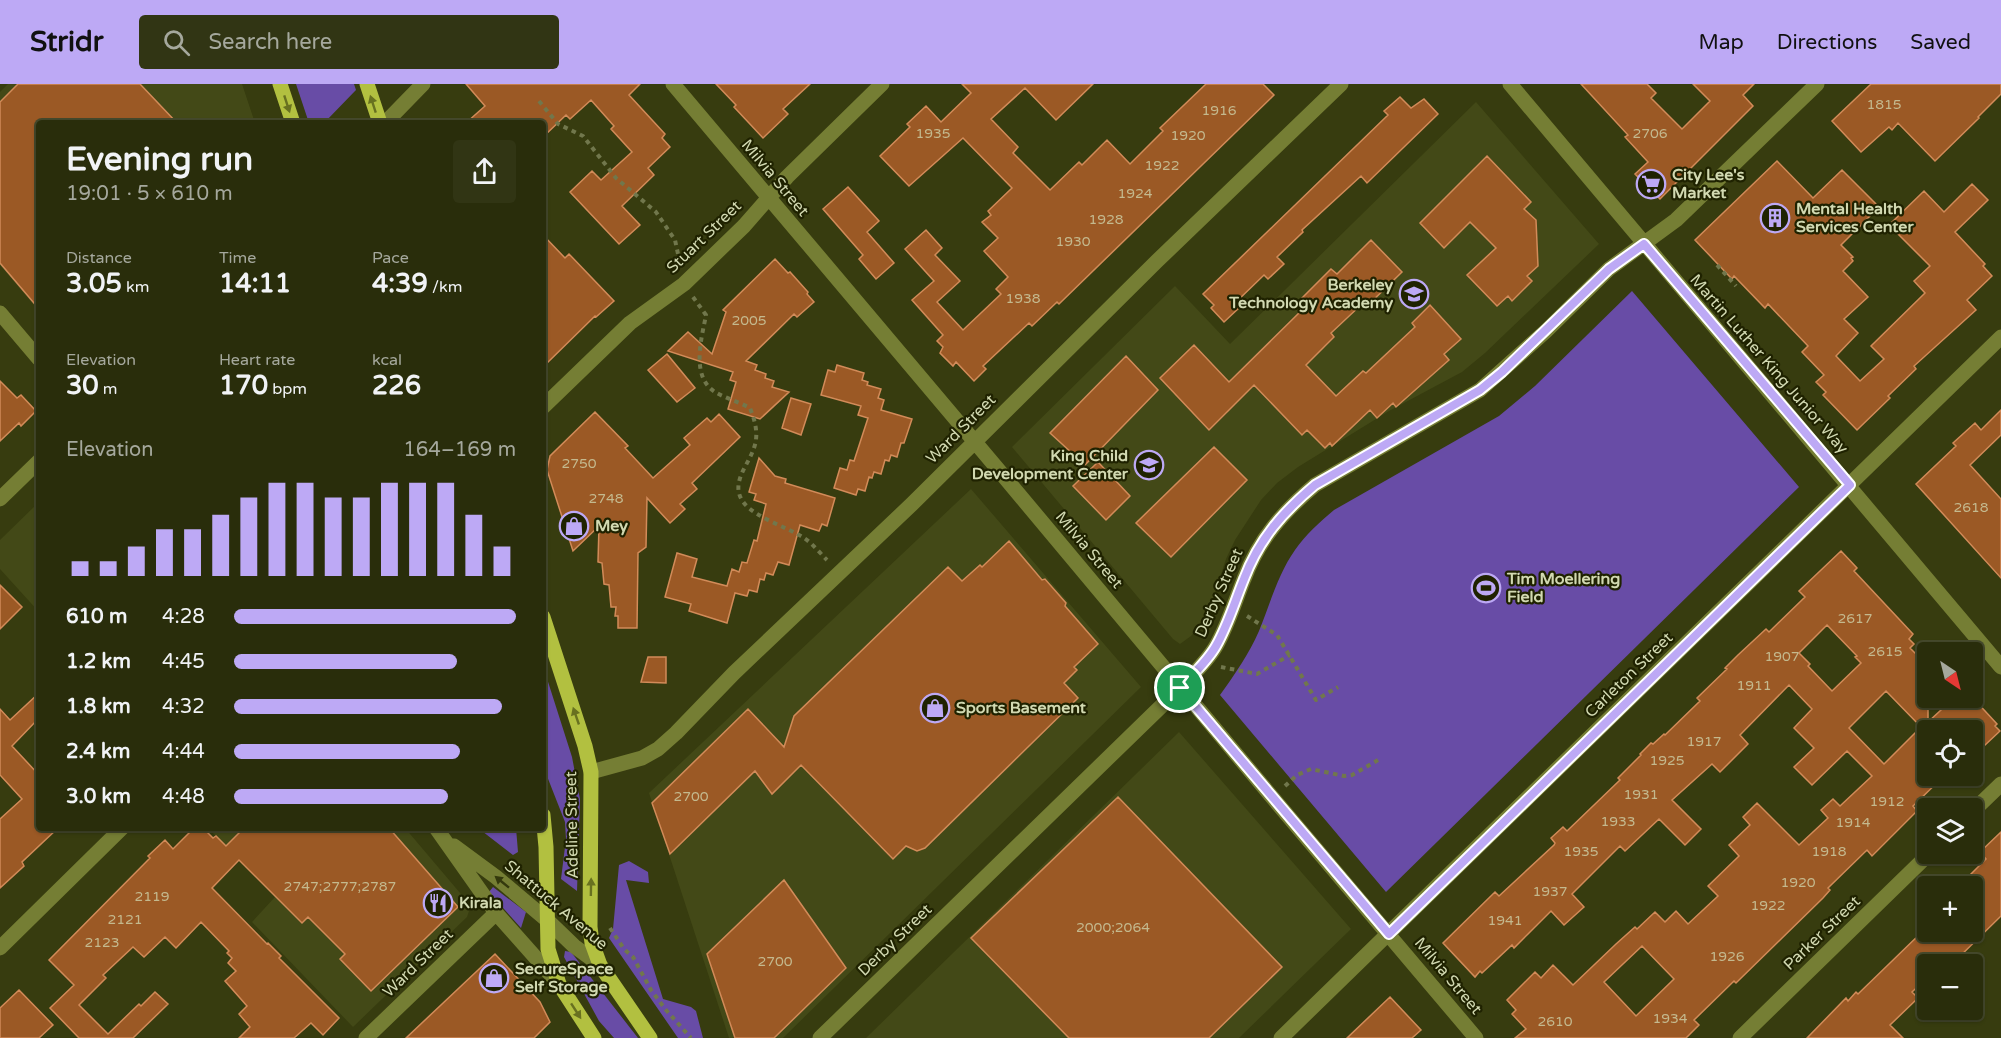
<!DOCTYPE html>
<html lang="en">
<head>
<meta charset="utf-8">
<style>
	body { margin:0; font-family:"Varela Round",sans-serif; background:#313514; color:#f1f3f6; height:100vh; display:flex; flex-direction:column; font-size:22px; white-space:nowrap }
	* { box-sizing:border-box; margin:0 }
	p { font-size:20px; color:#a5a89d }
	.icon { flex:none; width:33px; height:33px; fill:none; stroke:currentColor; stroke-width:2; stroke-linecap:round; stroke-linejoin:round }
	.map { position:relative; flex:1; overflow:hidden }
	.side { position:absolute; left:36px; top:36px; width:510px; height:711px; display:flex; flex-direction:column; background:#292d0b; border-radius:6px; box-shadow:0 2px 4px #0004,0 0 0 2px #45492c }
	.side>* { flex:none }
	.needle { width:39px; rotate:145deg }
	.controls { position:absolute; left:1917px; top:558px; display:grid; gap:12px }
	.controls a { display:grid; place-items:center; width:66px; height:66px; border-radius:6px; background:#292d0b; box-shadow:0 2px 4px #0004,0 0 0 2px #45492c; font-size:30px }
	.pin { position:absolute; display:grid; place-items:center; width:51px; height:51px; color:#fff; margin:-26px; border:3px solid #fff; border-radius:50%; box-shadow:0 2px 6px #0007 }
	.round { display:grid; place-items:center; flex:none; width:63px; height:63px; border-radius:6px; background:#313514 }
	.headline { display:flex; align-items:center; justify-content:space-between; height:102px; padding:0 30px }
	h1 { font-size:33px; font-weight:700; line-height:45px }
	.stats { display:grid; grid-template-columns:repeat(3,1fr); gap:9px; height:102px; padding:6px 30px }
	.stats div { display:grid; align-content:center }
	.stats b { font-size:26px; font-weight:700 }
	.stats small { font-size:16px; font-weight:400 }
	.stats p { font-size:16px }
	.chart { height:168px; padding:12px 30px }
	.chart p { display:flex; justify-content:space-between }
	.chart svg { width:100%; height:108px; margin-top:6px; stroke:#bda9f5; stroke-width:6 }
	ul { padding:0 30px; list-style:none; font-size:20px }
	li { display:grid; grid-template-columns:96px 72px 1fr; align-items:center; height:45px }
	li i { height:15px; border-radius:8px; background:#bda9f5 }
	header { display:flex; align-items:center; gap:36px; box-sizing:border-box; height:84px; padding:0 30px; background:#bda9f5; color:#111 }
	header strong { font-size:28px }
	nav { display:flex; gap:33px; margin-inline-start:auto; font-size:21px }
	.search { width:420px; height:54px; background:#313514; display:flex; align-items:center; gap:15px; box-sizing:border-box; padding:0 21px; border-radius:6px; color:#a5a89d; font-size:22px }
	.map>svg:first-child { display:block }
</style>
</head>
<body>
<header>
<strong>Stridr</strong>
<div class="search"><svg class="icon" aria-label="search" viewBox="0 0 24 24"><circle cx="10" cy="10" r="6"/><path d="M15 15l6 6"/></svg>Search here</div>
<nav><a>Map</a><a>Directions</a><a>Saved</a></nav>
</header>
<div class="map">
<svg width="2001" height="954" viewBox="0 0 2001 954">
	<rect width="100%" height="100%" fill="#373c0f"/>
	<path fill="#434917" d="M8 0H242L255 39H39V227L0 181V8Z
		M1476 18 1599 160 1485 269 1462 288 1389 327 1298 383 1277 399 1261 416 1235 456 1226 475 1213 514 1202 538 1191 552 1180 560 1173 555 1012 363 1175 202 1230 260Z
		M971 405 1141 603 783 954H729L649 709Z
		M39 418V528L0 485V456Z
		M1179 648 1351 845 1239 954H866Z
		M208 744H405L466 816 470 824 467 833 353 943 252 838 275 813Z"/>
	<path fill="#684ca6" d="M296 0H354L356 6 324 39H309Z
		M1632 207 1799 403 1386 808 1220 611C1235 590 1249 570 1259 547 1270 520 1278 490 1295 466 1306 450 1320 438 1334 426L1499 332 1535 302Z
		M543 582 572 673 580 715 577 807 561 795 566 755 565 738 543 682Z
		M478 744H516L518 768 513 771Z
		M629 777 648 788 649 799 626 796 663 915 691 923 696 927 703 954H678L609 854 613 845 619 781Z
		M493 803 526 828 521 844 489 808Z
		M565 867 571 868 638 954H614L599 937 564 873Z"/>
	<path fill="#9b5925" stroke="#d28b59" stroke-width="1.5" fill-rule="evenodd" d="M18 0H140L177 39H39V225L0 179V18Z
		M466 0H640L629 11 665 50 662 54 670 63 648 84 654 91 622 122 640 141 619 160 570 108 592 87 601 96 632 68 611 45 614 42 591 16 570 35 566 31 543 53V39H466L485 22Z
		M716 0H810L783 25 788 30 763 54 734 23 736 21Z
		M962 0H1093L1056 36 1025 4 991 35 1018 63 1013 69 1050 106 1079 78 1082 81 1107 56 1130 80 1163 47 1160 44 1206 0H1263L1274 11 1059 220 1057 218 1032 242 1029 239 983 282 986 285 974 297 956 278 953 282 940 269 943 263 937 257 943 251 912 216 934 197 905 165 926 146 942 164 935 171 960 197 937 218 963 246 1001 210 996 205 1008 193 984 167 998 154 982 138 991 131 988 127 1012 104 963 54 909 102 880 72 910 43 907 40 926 22 941 38 971 9Z
		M1581 0H1647L1656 9 1651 14 1682 45 1710 17 1693 0H1754L1743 11 1753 22 1660 115 1635 90 1648 78 1625 53 1628 51Z
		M1871 0H2001V10L1978 33 1979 34 1935 77 1898 39 1892 46 1889 43 1861 68 1832 37Z
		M1400 13 1411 24 1424 15 1438 30 1367 99 1361 92 1302 146 1303 148 1277 173 1284 180 1268 195 1264 191 1235 219 1239 224 1224 238 1211 224 1214 221 1203 210 1388 31 1384 27Z
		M1487 72 1531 118 1524 125 1536 136 1538 182 1527 192 1532 197 1512 217 1508 212 1497 222 1467 191 1496 164 1470 138 1444 164 1420 139Z
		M1777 77 1813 114 1842 86 1879 123 1841 161 1853 173 1851 174 1853 177 1843 187 1868 213 1844 235 1858 249 1836 272 1860 297 1884 275 1871 262 1925 209 1914 197 1930 182 1889 141 1924 107 1944 128 1972 100 1988 116 1955 148 1985 180 1983 182 1992 192 1967 216 1976 226 1914 282 1916 285 1888 312 1890 314 1857 346 1823 311 1826 308 1816 298 1824 291 1802 268 1808 262 1768 220 1765 224 1734 192 1732 195 1695 156Z
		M848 103 879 137 867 148 894 179 876 195 859 175 863 171 823 125Z
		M543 151 565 174 569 170 614 217 596 233 595 232 543 283Z
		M1371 156 1402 188 1366 223 1363 219 1331 249 1334 253 1306 281 1336 312 1363 287 1366 289 1415 243 1412 239 1430 221 1461 255 1444 270 1449 276 1396 323 1393 319 1377 334 1370 326 1332 362 1330 359 1325 364 1307 346 1302 351 1254 301 1209 346 1160 294 1194 261 1229 298 1303 225 1297 219 1331 185 1337 190Z
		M775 175 788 189 790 188 808 208 807 210 814 218 797 233 794 230 746 277 757 281 755 286 766 290 765 294 774 297 772 303 789 308 760 335 728 325 736 298 730 296 733 288 668 267 688 248 712 270 726 228 723 226Z
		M667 270 695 304 677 318 648 286Z
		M1126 272 1158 306 1085 381 1050 349Z
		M837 281 864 289 862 296 868 298 867 301 881 305 878 314 884 316 881 326 912 335 904 359H901L897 373 891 371 889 377 885 376 881 390 874 388 872 394 869 393 865 407 858 405 856 411 834 404 840 384 847 386 850 376 854 377 868 334 858 331 861 322 821 311 828 286 835 288Z
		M0 297 17 314 21 311 36 327 21 342 19 339 0 357Z
		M791 314 811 320 801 351 782 344Z
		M2001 326V351L1970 381 2001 415V494L1916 400 1956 362 1953 359 1975 339 1981 346Z
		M595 328 628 362 625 364 653 394 690 361 684 354 707 334 711 338 719 330 740 353 692 399 697 405 680 420 685 425 670 439 647 414 646 463 638 469 637 544H618V532H615L616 523H611L609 501 604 500 602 479 598 478 599 442 573 467 547 386 550 372Z
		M1214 363 1247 396 1171 473 1136 439Z
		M759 374 775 392 786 395 785 399 835 414 827 442 822 440 819 447 800 441 789 481 778 478 773 491 766 489 764 496 760 495 757 508 749 506 747 512 735 509 727 539 689 527 691 520 665 513 677 469 697 475 692 493 727 502 732 485 739 488 742 478 747 479 754 456 757 457 766 420 754 416 756 410 749 408Z
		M1098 378 1130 412 1106 436 1073 402Z
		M1009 457 1042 496 1045 495 1066 519 1065 522 1098 560 1074 583 1077 586 1064 599 1078 614 925 764 917 767 906 762 893 775 801 681 772 710 755 687 670 770 652 719 748 625 784 663 794 632 948 483 962 497 980 481 982 483Z
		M1841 467 1857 484 1854 487 1913 550 1909 555 1914 560 1910 564 1928 582V638L1954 614H1973L1997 640 1995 642 2000 647 1984 662 1972 650V646H1928V692H1944L1913 722 1917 727 1872 772 1867 766 1828 804 1830 806 1823 814 1736 899 1734 897 1694 936 1699 941 1686 954H1515L1526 945 1512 930 1516 926 1507 916 1535 888 1541 894 1553 881 1573 901 1616 860 1635 843 1637 845 1655 828 1665 838 1676 827 1688 840 1718 812 1708 802 1739 772 1729 761 1750 741 1743 733 1757 719 1799 761 1828 734 1821 726 1833 715 1840 722 1872 692 1847 667 1812 701 1794 683 1814 664 1794 644 1812 625 1789 601 1740 651 1748 660 1720 688 1712 680 1672 716 1701 745 1685 761 1659 735 1625 767 1620 762 1572 810 1584 823 1564 841 1551 827 1514 864 1512 861 1482 889 1480 887 1475 893 1443 859 1495 808 1499 812 1554 761 1555 759 1551 754 1563 743 1567 747 1620 696 1618 694 1641 671 1640 670 1651 659 1653 660 1664 650 1665 651 1700 617 1697 614 1727 585 1725 584 1738 571 1766 545 1769 548 1805 513 1799 507ZM1827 541 1857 572 1855 573 1861 579 1832 607 1808 582 1810 580 1799 569ZM1886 607 1921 643 1884 680 1849 644ZM1642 862 1674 895 1636 932 1604 898Z
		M0 501 22 523 0 545Z
		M648 573H666V599L641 598Z
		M39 609V634L12 662 39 691V744H58L22 778 24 782 0 804V735L22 715 0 691V625L10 636Z
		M1118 713 1282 883 1209 954H1069L971 854Z
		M194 744H203L213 754 216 752 226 762 244 744H389L458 823 371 907 340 875 345 870 308 833 302 839 239 776 212 804 267 860 268 859 281 872 279 874 339 934 323 951 311 939 294 954H239L250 943 239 930 247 922 225 897 236 887 228 879 232 874 227 869 229 867 201 838 176 864 165 853 144 873 133 863 103 891 106 894 79 921 108 950 139 920 141 922 155 908 168 920 133 954H79L50 924 74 901 49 876 150 774 148 772 165 756 173 765Z
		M2001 748V832L1952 880H1928V893L1912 908 1918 914 1890 941 1903 954H1807L1846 914 1848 917 1856 908 1858 910 1923 847 1927 851 1931 848H1972V802H1959L1986 775 1980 768Z
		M784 796 846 884 774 954H735L707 870Z
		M495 870 540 918 550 938 534 954H406Z
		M19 906 53 941 39 954H0V924Z
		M1390 913 1421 946 1412 954H1347Z"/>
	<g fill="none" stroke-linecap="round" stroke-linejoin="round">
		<path stroke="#71774c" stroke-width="4" stroke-dasharray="4.5 4.5" stroke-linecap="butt" d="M539 17 558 40 583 52 616 94 656 128 675 156 680 179
			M1717 181 1736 202
			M693 213 706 231C702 253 690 292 715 308 725 314 739 318 750 324 755 337 759 350 754 364 748 382 729 400 744 419 756 434 787 443 804 454 812 459 820 469 827 476
			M1247 532 1277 551 1316 616 1338 603
			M1221 583 1257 590 1290 571
			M1285 702 1297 691 1311 685 1344 692 1352 691 1378 676
			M610 844 624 865 633 873 651 906 666 926 691 954"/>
		<path stroke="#757e34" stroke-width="15" d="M673 0 991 377 1272 713 1476 954
			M1510 0 2001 583
			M385 39 423 0
			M0 229 39 275
			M543 323 630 239 684 200 744 142 787 93 882 0
			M0 415 39 377
			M591 688 642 674 658 665 676 649 734 589 912 420 1157 177 1341 0
			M1972 728 2001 700
			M436 744 496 829 559 900
			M454 762 496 793 547 836 574 862 600 881
			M0 864 122 744
			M366 954 496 829
			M820 954 1180 604C1192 591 1207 578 1216 562 1228 541 1235 517 1244 495 1259 455 1283 428 1315 401L1480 306 1546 247 1609 185 1676 136 1817 0
			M1281 954 2001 253
			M1740 954 1929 770"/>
		<path stroke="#b2c040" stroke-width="15" d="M280 0 293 39
			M367 0 380 39
			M543 533 585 662 591 688 590 843 592 859 600 881 650 954
			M543 731 546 763 548 865 559 900 594 954"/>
	</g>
	<defs><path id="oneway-solid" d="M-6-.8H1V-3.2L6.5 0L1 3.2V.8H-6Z" transform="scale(1.5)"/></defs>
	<g fill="#687120">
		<use href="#oneway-solid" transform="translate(287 20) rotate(72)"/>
		<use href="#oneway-solid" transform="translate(373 20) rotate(-108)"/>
		<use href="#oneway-solid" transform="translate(576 632) rotate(-109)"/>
		<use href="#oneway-solid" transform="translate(591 803) rotate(-89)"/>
		<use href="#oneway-solid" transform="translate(576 927) rotate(57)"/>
	</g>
	<use fill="#34390d" href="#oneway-solid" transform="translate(502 798) rotate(-141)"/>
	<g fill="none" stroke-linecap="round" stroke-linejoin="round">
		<g stroke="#fff" stroke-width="12">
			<path id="route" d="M1644 160 1850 401 1389 850 1180 604C1192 591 1207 578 1216 562 1228 541 1235 517 1244 495 1259 455 1283 428 1315 401L1480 306 1502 288 1609 185Z"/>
		</g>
		<use href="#route" stroke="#bda9f5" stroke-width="8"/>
	</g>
	<defs>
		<g id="supermarket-ring" transform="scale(1.5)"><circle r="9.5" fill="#1f2200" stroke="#bda9f5" stroke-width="1.5"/><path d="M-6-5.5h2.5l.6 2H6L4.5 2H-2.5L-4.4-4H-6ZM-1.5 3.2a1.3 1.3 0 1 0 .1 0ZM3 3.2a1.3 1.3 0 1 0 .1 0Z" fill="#bda9f5"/></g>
		<g id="building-ring" transform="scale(1.5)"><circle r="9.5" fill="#1f2200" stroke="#bda9f5" stroke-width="1.5"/><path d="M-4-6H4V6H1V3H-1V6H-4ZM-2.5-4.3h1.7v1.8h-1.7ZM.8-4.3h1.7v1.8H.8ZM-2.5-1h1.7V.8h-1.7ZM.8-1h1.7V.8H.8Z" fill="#bda9f5"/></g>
		<g id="school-ring" transform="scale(1.5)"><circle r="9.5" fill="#1f2200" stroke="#bda9f5" stroke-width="1.5"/><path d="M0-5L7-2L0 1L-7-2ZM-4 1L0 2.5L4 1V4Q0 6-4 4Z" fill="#bda9f5"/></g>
		<g id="shop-ring" transform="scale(1.5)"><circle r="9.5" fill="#1f2200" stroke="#bda9f5" stroke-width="1.5"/><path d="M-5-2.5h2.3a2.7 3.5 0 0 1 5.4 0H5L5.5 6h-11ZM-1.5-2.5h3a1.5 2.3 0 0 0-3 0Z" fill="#bda9f5"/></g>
		<g id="stadium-ring" transform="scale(1.5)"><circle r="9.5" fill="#1f2200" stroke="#bda9f5" stroke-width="1.5"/><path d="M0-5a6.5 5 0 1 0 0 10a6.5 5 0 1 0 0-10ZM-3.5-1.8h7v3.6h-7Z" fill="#bda9f5"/></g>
		<g id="restaurant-ring" transform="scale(1.5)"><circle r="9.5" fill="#1f2200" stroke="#bda9f5" stroke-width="1.5"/><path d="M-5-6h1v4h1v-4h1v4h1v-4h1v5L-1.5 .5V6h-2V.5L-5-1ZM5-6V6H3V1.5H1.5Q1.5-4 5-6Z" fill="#bda9f5"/></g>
	</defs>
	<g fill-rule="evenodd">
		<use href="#supermarket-ring" x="1651" y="100"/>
		<use href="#building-ring" x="1775" y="134"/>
		<use href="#school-ring" x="1414" y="210"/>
		<use href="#school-ring" x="1149" y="381"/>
		<use href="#shop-ring" x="574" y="442"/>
		<use href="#stadium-ring" x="1486" y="504"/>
		<use href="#shop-ring" x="935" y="624"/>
		<use href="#restaurant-ring" x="438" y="819"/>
		<use href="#shop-ring" x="494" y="894"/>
	</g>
	<g text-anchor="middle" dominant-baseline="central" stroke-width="4.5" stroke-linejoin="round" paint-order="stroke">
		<g font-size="14" fill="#c4b98e">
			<text x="1884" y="20">1815</text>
			<text x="1219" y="26">1916</text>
			<text x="933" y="49">1935</text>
			<text x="1650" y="49">2706</text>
			<text x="1188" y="51">1920</text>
			<text x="1162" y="81">1922</text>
			<text x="1135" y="109">1924</text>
			<text x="1106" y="135">1928</text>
			<text x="1073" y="157">1930</text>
			<text x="1023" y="214">1938</text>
			<text x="749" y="236">2005</text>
			<text x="579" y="379">2750</text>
			<text x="606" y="414">2748</text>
			<text x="1971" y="423">2618</text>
			<text x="1855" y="534">2617</text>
			<text x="1885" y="567">2615</text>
			<text x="1782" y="572">1907</text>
			<text x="1754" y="601">1911</text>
			<text x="1704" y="657">1917</text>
			<text x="1667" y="676">1925</text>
			<text x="1641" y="710">1931</text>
			<text x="691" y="712">2700</text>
			<text x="1887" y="717">1912</text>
			<text x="1618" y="737">1933</text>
			<text x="1853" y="738">1914</text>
			<text x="1581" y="767">1935</text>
			<text x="1829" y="767">1918</text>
			<text x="1798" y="798">1920</text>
			<text x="340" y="802">2747;2777;2787</text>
			<text x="1550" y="807">1937</text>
			<text x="152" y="812">2119</text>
			<text x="1768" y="821">1922</text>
			<text x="125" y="835">2121</text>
			<text x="1505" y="836">1941</text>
			<text x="1113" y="843">2000;2064</text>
			<text x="102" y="858">2123</text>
			<text x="1727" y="872">1926</text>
			<text x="775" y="877">2700</text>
			<text x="1670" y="934">1934</text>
			<text x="1555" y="937">2610</text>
		</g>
		<g font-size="16" font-weight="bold" fill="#d2d9b1" stroke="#1f2200" text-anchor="start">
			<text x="1672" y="91">City Lee's<tspan x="1672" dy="18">Market</tspan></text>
			<text x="1796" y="125">Mental Health<tspan x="1796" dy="18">Services Center</tspan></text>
			<text x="1393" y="201" text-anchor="end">Berkeley<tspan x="1393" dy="18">Technology Academy</tspan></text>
			<text x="1128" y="372" text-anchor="end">King Child<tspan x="1128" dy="18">Development Center</tspan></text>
			<text x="595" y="442">Mey</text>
			<text x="1507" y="495">Tim Moellering<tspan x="1507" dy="18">Field</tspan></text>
			<text x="956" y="624">Sports Basement</text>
			<text x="459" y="819">Kirala</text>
			<text x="515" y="885">SecureSpace<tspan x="515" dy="18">Self Storage</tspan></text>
		</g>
		<g font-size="16" fill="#d2d9b1" stroke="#1f2200">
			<text transform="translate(775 94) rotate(50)">Milvia Street</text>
			<text transform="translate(704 153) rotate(-44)">Stuart Street</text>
			<text transform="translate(1769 280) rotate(49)">Martin Luther King Junior Way</text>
			<text transform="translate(961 345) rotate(-45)">Ward Street</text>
			<text transform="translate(1089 466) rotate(50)">Milvia Street</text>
			<text transform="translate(1219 509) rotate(-66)">Derby Street</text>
			<text transform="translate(1629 591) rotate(-44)">Carleton Street</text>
			<text transform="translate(572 741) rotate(-91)">Adeline Street</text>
			<text transform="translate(556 821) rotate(40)">Shattuck Avenue</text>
			<text transform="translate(1822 849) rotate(-44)">Parker Street</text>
			<text transform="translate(895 856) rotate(-44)">Derby Street</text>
			<text transform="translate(418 879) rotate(-44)">Ward Street</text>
			<text transform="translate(1448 892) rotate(50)">Milvia Street</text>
		</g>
	</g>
</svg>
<div class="controls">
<a><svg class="needle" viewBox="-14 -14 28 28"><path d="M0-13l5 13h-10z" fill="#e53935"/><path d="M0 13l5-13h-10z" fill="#a5a89d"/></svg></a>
<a><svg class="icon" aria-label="locate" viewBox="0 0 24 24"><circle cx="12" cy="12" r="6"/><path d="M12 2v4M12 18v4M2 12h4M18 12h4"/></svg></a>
<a><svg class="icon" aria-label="layers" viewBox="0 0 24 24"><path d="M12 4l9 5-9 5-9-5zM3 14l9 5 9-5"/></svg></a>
<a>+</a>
<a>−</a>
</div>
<div class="pin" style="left:1180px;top:604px;background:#1e9e55"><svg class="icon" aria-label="arrive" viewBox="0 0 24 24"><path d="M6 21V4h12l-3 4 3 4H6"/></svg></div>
<section class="side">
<div class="headline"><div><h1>Evening run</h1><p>19:01 · 5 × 610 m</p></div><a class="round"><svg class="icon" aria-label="share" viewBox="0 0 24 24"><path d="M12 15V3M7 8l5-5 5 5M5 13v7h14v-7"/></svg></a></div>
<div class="stats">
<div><p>Distance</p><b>3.05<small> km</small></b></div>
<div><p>Time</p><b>14:11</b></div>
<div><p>Pace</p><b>4:39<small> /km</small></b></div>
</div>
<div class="stats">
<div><p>Elevation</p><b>30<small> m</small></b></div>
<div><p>Heart rate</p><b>170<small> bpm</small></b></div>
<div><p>kcal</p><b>226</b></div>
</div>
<div class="chart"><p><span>Elevation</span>164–169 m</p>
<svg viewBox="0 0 160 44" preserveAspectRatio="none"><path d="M5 44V38M15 44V38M25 44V32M35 44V25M45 44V25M55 44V19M65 44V12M75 44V6M85 44V6M95 44V12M105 44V12M115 44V6M125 44V6M135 44V6M145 44V19M155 44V32"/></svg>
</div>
<ul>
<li><b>610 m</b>4:28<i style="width:100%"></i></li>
<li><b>1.2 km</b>4:45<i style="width:79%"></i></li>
<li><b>1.8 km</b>4:32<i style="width:95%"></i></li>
<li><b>2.4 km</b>4:44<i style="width:80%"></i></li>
<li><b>3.0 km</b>4:48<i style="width:76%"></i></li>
</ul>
</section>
</div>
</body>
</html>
